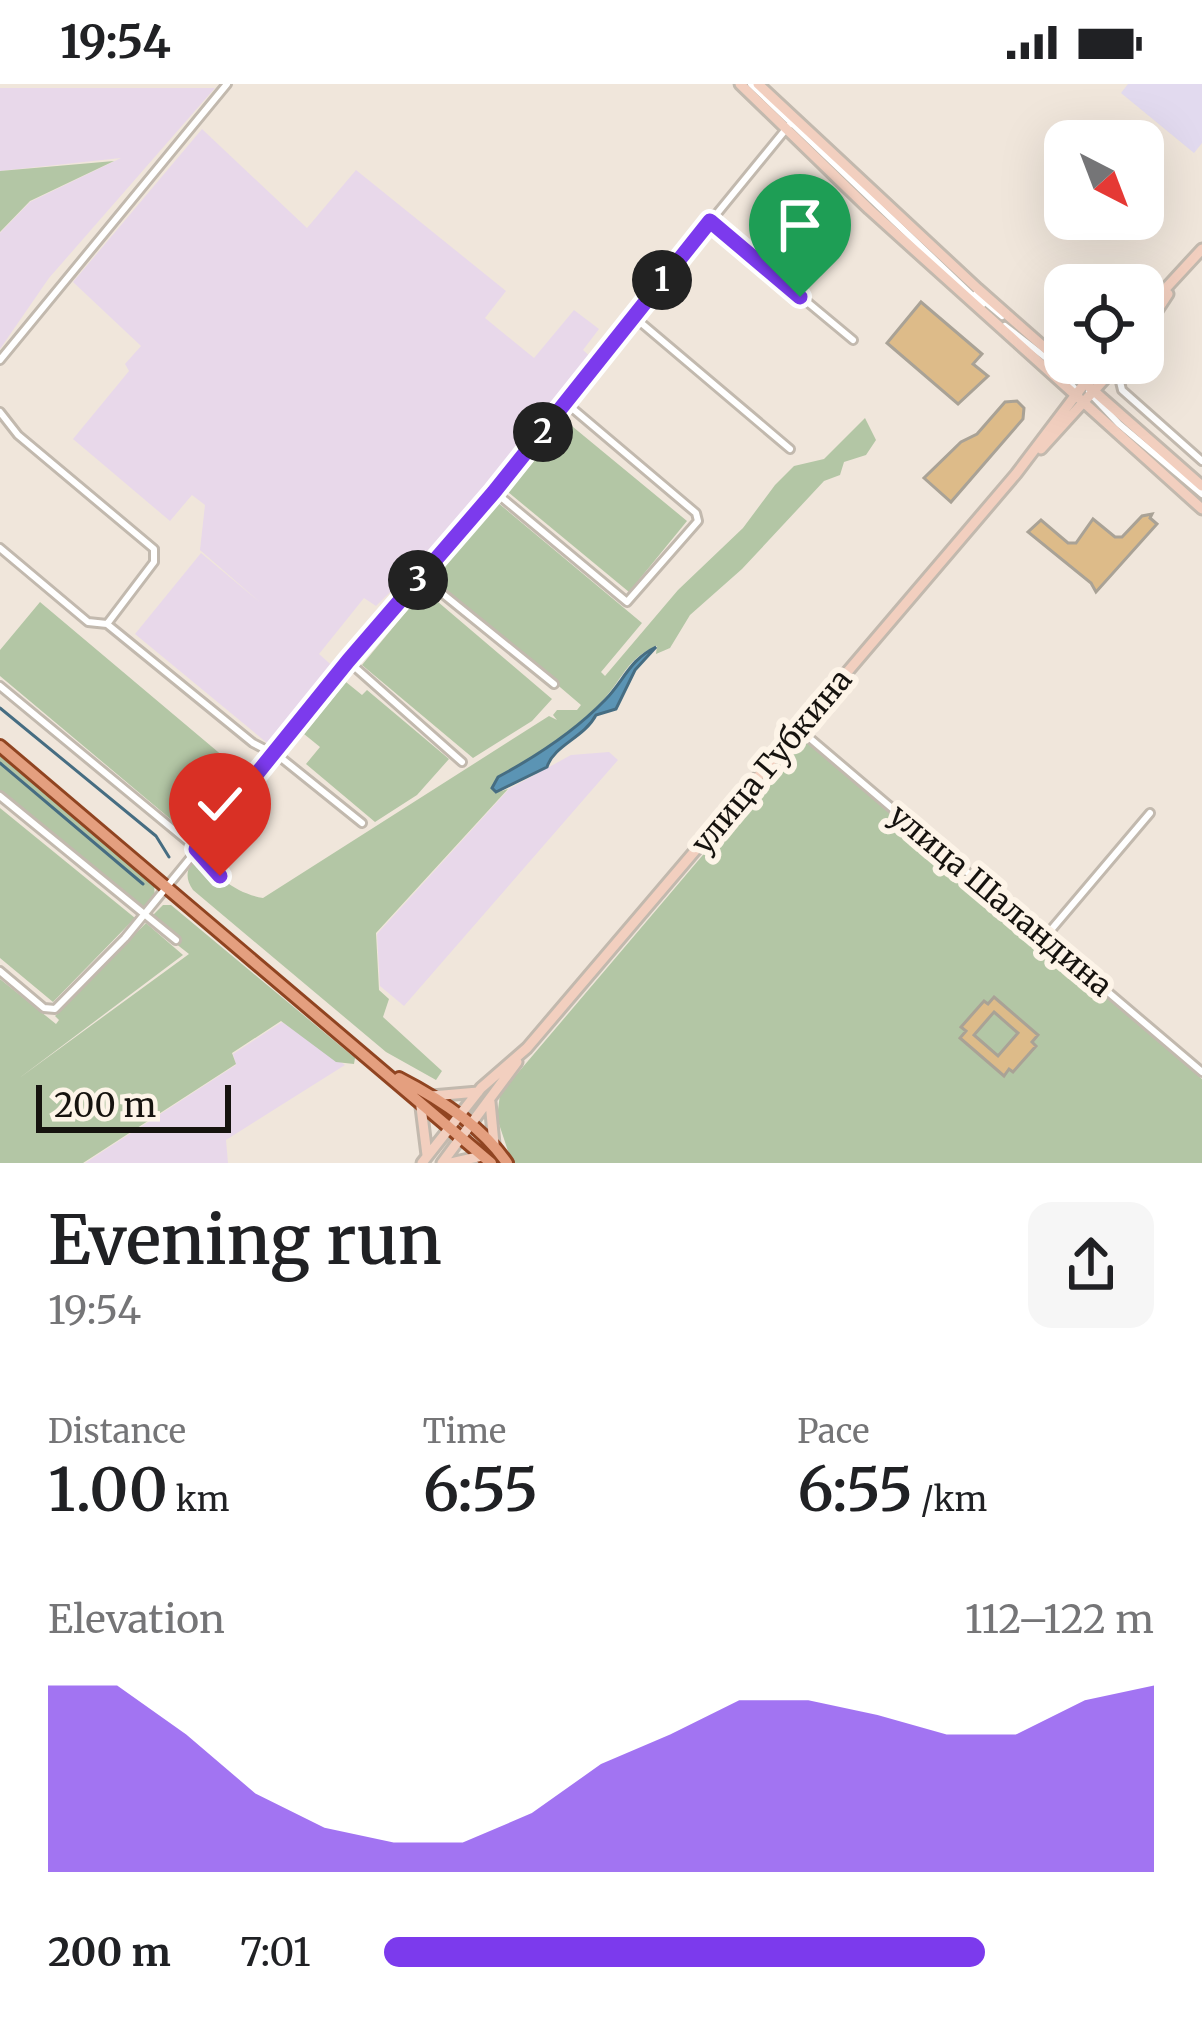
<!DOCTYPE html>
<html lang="en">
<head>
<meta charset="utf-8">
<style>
	body { margin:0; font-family:Merriweather,serif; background:#f6f6f6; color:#202124; height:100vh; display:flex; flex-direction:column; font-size:45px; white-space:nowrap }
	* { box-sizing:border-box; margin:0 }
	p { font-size:39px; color:#757577 }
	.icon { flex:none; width:66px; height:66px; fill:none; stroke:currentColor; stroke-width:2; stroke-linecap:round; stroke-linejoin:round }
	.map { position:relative; height:1079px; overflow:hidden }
	.panel { display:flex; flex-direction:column; background:#fff; flex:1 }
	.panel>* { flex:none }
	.needle { width:78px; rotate:138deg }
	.fabs { position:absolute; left:1044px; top:36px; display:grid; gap:24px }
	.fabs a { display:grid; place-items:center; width:120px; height:120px; border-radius:24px; background:#fff; box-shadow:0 12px 48px #0002; font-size:60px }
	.scale { position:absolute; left:36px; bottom:30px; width:195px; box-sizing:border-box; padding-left:12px; border:6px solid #16130f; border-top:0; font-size:33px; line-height:42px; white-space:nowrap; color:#16130f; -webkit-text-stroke:9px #fdf4e8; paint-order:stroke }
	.pin { position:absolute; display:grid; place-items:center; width:102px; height:102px; color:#fff; margin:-123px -51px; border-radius:50% 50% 50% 0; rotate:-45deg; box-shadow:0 0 12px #0007 }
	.pin .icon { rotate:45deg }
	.km { position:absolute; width:60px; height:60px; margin:-30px; border-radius:50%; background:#222; color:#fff; font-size:33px; line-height:60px; text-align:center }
	.round { display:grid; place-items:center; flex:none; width:126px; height:126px; border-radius:24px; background:#f6f6f6 }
	.head { display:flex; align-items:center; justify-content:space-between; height:204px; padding:0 48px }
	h1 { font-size:66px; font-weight:600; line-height:90px }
	.metrics { display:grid; grid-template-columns:repeat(3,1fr); gap:18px; height:204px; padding:12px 48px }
	.metrics div { display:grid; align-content:center }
	.metrics b { font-size:60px; font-weight:600 }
	.metrics small { font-size:33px; font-weight:400 }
	.metrics p { font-size:33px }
	.chart { height:336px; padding:24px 48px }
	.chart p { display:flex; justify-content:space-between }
	.chart svg { width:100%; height:216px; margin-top:12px; fill:#7c3aed; opacity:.7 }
	ul { padding:0 48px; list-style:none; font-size:39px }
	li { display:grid; grid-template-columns:192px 144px 1fr; align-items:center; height:90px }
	li i { height:30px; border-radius:15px; background:#7c3aed }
	.status { display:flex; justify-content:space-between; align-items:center; height:84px; padding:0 60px; background:#fff; direction:ltr }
	.status svg { height:33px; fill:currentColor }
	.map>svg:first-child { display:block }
</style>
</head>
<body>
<div class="status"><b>19:54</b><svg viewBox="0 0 49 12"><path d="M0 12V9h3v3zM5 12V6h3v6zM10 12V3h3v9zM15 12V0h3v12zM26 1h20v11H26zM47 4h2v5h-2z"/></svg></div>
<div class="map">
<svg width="1202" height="1079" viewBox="0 0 1202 1079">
	<rect width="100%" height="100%" fill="#f0e6db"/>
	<path fill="#e8d8ea" d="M0 4H215L49 194 0 265V149L30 118 121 74 0 87Z
		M202 45 307 144 356 86 506 207 485 234 534 274 574 226 599 245 583 266 593 275 438 461 376 522 364 514 319 570 337 586 272 663 135 550 201 469 262 520 200 466 205 421 192 411 170 437 73 355 129 287 125 280 141 262 73 198Z
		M609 668 618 676 404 922 380 902 377 850 509 705 571 671Z
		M282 938 345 981 226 1056 228 1079H85L236 981 233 970Z"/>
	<path fill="#e2daef" d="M1128 0H1202V59L1194 69 1121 9Z"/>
	<path fill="#b3c6a5" d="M114 77 30 117 0 148V87Z
		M865 334 876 356 866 371 844 378 840 391 824 397 742 485 690 531 670 564 656 570 657 562C628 573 623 594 604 615 574 647 536 672 497 693L492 703 495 709 508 705 376 849 379 906 389 915 383 933 442 987 436 996 386 968 193 806C183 792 188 782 198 770 216 792 235 809 263 814L549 632 557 636 553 631 557 626H577L581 621 433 495 497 418 642 539 601 588 605 592 678 506 743 444 775 401 794 382 824 375Z
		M567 338 687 437 629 508 508 408Z
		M424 506 552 615 532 637 473 674 362 581Z
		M40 518 243 689 192 753 0 592V566Z
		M346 598 362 611 367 606 449 675 417 711 375 738 306 680 320 663 304 650Z
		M806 657 1202 995V1079H512L497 1034 500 1010 797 660Z
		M0 672 154 801 155 814 139 830 0 717Z
		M0 724 135 834 53 918 0 874Z
		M163 821H171L355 974 354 980 336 978 281 937 232 969 236 980 83 1079H0V895L56 940 59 936 55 932 146 839 183 871 18 995 189 870 147 837Z"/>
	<path fill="#5b94b4" stroke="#466d82" stroke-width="3" d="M656 563 635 586 616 625 596 631C584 654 554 661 547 683L496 708 492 704 498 693C537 672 574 648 605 616 624 597 629 576 656 563Z"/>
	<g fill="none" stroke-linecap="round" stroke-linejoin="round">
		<path stroke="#466d82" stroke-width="3" d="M0 624 156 752 169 773
			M0 679 143 800"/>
	</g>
	<path fill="#ddbb89" stroke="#a9a296" stroke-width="3" fill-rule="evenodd" d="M921 218 982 270 973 280 988 292 958 320 887 259Z
		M1017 317 1024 324 1023 335 951 418 924 394 961 358 977 350 1005 318Z
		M1152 430 1150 434 1157 440 1096 508 1091 499 1028 448 1041 436 1068 459H1076L1093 435 1115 453H1122L1142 432Z
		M994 913 1038 951 1032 958 1036 962 1013 988 1009 985 1004 992 960 954 966 947 961 943 984 917 988 920ZM994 928 1018 949 998 972 974 951Z"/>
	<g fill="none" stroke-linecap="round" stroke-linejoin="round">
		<g stroke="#c2b9ae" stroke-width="12">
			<path id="minor" d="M751 0 982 221
				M710 137 853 256
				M976 210 1002 232
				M633 232 790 365
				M1005 242 1054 280 1079 310
				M0 276 227 0
				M1117 285 1122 306 1202 377
				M1089 308 1119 340 1202 410
				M0 328 18 351 154 465V478L107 540
				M495 408 627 518 698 437 696 429 566 319
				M0 464 88 538 107 540 253 659 280 673 362 739
				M422 493 554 600
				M348 577 462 678
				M0 602 197 765 220 792
				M799 645 1202 988
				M0 712 176 856
				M1045 853 1150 729
				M0 887 44 924 55 925 125 854 791 39"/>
		</g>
		<g stroke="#c2b9ae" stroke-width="15">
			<path id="secondary" d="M740 0 869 125 1202 425
				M758 0 978 205 1202 402
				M1143 229 1202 165
				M1143 248 1168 210
				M1041 365 1119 279
				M432 1012 478 1008
				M490 1018 494 1060
				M421 1023 427 1071
				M422 1079 481 1004 527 964 1016 390 1100 279
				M442 1079 517 978
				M451 1079 482 1072"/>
		</g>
		<g stroke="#904421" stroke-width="16">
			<path id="primary" d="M0 662 491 1079
				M399 994C438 1014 482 1042 507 1079"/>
		</g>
		<use href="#minor" stroke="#fff" stroke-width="6"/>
		<use href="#secondary" stroke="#f2cfbf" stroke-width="9"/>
		<use href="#primary" stroke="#e49f7f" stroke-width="10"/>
	</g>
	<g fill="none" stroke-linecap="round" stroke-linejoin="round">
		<g stroke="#fff" stroke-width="24">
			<path id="route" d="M220 792 196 765 348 577 494 408 710 137 800 213"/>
		</g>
		<use href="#route" stroke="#7c3aed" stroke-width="15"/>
	</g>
	<g text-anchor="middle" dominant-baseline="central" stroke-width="12" stroke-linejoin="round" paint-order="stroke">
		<g font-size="30" fill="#16130f" stroke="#fdf4e8">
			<text transform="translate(771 677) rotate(-50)">улица Губкина</text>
			<text transform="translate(1001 816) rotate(40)">улица Шаландина</text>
		</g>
	</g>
</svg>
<div class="fabs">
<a><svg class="needle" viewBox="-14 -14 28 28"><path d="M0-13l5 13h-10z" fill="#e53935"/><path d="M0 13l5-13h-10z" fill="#757577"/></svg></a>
<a><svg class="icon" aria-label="locate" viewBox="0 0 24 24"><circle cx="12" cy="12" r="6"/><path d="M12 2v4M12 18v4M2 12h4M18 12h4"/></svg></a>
</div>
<div class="scale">200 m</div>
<div class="pin" style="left:800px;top:213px;background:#1e9e55"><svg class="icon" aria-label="arrive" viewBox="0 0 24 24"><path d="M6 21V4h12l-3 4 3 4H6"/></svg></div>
<div class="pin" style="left:220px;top:792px;background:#d93025"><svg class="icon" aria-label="check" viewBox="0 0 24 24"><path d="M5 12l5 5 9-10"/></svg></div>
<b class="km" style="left:662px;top:196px">1</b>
<b class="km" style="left:543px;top:348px">2</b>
<b class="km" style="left:418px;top:496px">3</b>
</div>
<section class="panel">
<div class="head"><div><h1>Evening run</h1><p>19:54</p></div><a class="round"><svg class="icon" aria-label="share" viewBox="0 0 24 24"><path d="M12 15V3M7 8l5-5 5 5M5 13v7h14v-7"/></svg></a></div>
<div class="metrics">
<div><p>Distance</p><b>1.00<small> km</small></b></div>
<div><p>Time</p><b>6:55</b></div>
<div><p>Pace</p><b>6:55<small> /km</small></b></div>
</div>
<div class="chart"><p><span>Elevation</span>112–122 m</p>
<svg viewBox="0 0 160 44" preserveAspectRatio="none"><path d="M0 44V6L10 6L20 16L30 28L40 35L50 38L60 38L70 32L80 22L90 16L100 9L110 9L120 12L130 16L140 16L150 9L160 6V44z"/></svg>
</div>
<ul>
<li><b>200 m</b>7:01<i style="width:78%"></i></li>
</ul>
</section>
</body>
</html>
